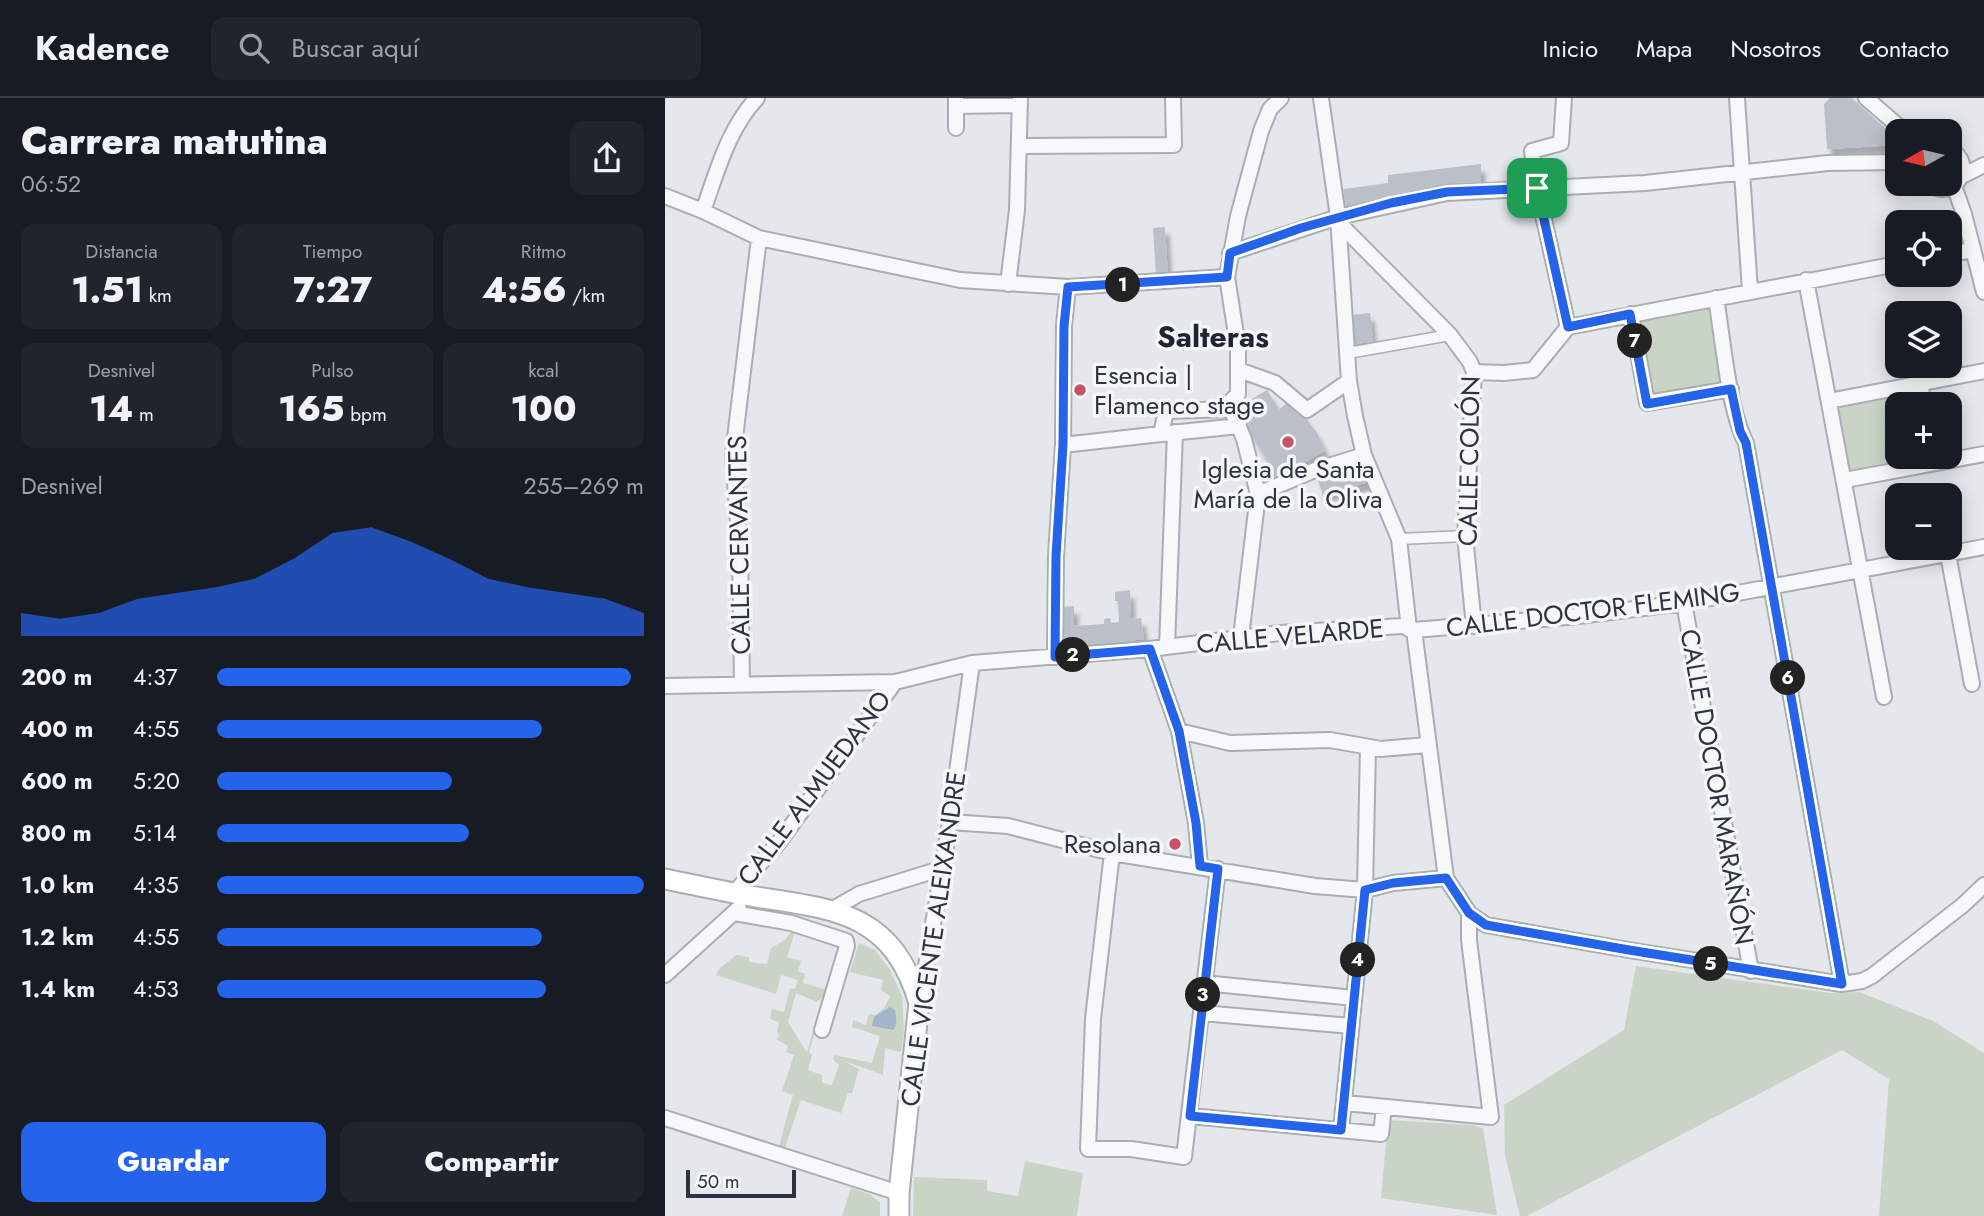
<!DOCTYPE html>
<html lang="es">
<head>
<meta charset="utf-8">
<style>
	body { margin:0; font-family:Jost,sans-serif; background:#20242c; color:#f1f3f6; height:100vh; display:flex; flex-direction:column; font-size:26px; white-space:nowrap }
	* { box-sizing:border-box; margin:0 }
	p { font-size:23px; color:#9ea1a6 }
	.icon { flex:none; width:38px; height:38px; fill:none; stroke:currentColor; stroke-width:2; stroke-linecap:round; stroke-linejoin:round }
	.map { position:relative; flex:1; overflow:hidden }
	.sheet { display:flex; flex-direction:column; background:#171b24; width:665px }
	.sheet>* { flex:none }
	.needle { width:46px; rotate:262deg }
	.controls { position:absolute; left:1220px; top:21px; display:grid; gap:14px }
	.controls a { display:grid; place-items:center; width:77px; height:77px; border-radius:14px; background:#171b24; box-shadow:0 4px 18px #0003; font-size:35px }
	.scale { position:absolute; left:21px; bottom:18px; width:110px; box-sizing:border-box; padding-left:7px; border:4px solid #2c3442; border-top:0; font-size:19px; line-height:24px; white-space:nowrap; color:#2c3442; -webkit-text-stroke:5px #f4f6f8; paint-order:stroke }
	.pin { position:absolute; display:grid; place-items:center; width:60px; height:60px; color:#fff; margin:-30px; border-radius:14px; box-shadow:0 4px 10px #0006 }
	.km { position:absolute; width:35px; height:35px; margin:-18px; border-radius:50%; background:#222; color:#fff; font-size:19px; line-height:35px; text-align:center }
	.round { display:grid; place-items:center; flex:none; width:74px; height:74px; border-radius:14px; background:#20242c }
	.overview { display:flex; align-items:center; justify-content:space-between; height:119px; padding:0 21px }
	h1 { font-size:38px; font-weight:800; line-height:52px }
	.metrics { display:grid; grid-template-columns:repeat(3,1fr); gap:10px; height:119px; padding:7px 21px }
	.metrics div { display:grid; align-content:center; border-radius:14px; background:#20242c; text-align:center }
	.metrics b { font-size:35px; font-weight:800 }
	.metrics small { font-size:19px; font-weight:400 }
	.metrics p { font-size:19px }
	.chart { height:196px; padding:14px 21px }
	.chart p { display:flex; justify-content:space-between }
	.chart svg { width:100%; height:126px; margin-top:7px; fill:#2563eb; opacity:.7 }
	.cta { display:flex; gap:14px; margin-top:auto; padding:14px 21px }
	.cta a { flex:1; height:80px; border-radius:14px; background:#2563eb; color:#fff; font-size:28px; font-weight:800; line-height:80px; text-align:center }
	.cta a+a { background:#20242c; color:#f1f3f6 }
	ul { padding:0 21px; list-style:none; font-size:23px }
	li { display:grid; grid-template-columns:112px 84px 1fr; align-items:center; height:52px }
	li i { height:18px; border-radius:9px; background:#2563eb }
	header { display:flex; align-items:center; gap:42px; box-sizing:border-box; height:98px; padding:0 35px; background:#171b24; border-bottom:2px solid #363941 }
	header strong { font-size:33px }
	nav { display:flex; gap:38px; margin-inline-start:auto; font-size:24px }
	.search { width:490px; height:63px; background:#20242c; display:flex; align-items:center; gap:18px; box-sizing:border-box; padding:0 24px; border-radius:14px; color:#9ea1a6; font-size:26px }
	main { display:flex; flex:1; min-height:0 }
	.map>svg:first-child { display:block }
</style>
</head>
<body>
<header>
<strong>Kadence</strong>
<div class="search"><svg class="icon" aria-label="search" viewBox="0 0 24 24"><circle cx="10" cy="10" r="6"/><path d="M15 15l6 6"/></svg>Buscar aquí</div>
<nav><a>Inicio</a><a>Mapa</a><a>Nosotros</a><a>Contacto</a></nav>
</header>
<main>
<section class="sheet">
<div class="overview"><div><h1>Carrera matutina</h1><p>06:52</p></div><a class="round"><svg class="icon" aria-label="share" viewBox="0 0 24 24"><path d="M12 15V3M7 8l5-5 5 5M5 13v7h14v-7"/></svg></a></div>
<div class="metrics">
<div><p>Distancia</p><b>1.51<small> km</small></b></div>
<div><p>Tiempo</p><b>7:27</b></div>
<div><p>Ritmo</p><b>4:56<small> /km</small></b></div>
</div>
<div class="metrics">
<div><p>Desnivel</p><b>14<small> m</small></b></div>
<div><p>Pulso</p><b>165<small> bpm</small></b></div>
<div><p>kcal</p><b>100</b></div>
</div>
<div class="chart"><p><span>Desnivel</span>255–269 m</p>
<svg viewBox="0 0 160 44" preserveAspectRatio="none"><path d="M0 44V36L10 38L20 36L30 31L40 29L50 27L60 24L70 17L80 8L90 6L100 11L110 17L120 24L130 27L140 29L150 31L160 36V44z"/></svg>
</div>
<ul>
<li><b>200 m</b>4:37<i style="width:97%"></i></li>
<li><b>400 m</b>4:55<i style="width:76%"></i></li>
<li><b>600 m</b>5:20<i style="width:55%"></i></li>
<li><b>800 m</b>5:14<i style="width:59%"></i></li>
<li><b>1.0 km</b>4:35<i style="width:100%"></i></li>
<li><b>1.2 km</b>4:55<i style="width:76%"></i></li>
<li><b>1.4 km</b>4:53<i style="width:77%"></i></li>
</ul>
<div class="cta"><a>Guardar</a><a>Compartir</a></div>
</section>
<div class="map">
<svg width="1319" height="1118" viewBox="0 0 1319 1118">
	<defs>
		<filter id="shadow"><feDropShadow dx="4.5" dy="8" stdDeviation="2" flood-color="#0004"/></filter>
	</defs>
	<rect width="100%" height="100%" fill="#e4e7eb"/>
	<path fill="#c9d4c6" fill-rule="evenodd" d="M1051 200 1066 291 982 305 966 216Z
		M1255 286 1259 306H1232V359H1270L1180 382 1164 303Z
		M127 832 130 833 122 859 136 863 133 873 140 876 138 885 162 892 144 955 147 956 143 972 157 977V985L167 987 174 967 168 961 169 957 207 965 215 938 187 929 188 922 201 927 204 916 211 917 219 910 225 898 216 892 218 882 185 874 194 845 210 852 225 872 237 898 239 933 236 954 220 950 218 977 177 962 194 971 187 995H183L176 1015 136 1002 120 1050 114 1048 128 997 117 993 129 957 121 954 123 948 111 941 115 938 112 934 114 924 105 921 107 911 119 914 125 890 130 891 133 882 116 877 111 896 51 877 54 871 71 857 84 859V864L102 866 106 850 120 842ZM131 895 152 904 157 899 142 955 123 924Z
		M971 868 1165 895 1194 894 1268 923 1319 955V1118H1214L1224 981 1177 952 862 1118H855L840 1057 839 1007 959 932Z
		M723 1022 808 1027 818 1030 832 1117 716 1100Z
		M360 1063 418 1075 412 1118H248L249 1079 322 1082V1093L353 1098Z
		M186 1090 204 1096 215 1104V1118H177Z"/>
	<path fill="#a1b4c8" d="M225 909 230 912C231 919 233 926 228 932L207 928 209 919Z"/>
	<path fill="#bbc0c8" filter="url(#shadow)" d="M1165 0H1187L1232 41V47L1162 51 1159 6Z
		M816 66V85L784 87 681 110 678 91 723 85V77Z
		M500 129 503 178 491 179 488 130Z
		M705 215 708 244 686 246 685 217Z
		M602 292 614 311 623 305 626 309 630 306 652 335 660 352 601 389 593 376 606 368 570 311Z
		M699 357 710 382 658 397 650 372Z
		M465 492 466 521 476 520 479 541 396 551 397 509 409 508V528L439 526V521L445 520 446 525 454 524 453 503H450V494Z"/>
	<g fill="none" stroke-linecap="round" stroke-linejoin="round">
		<g stroke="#a9aeb5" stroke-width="13">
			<path id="pedestrian" d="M683 255 785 237
				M734 441 800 438"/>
		</g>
		<g stroke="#a9aeb5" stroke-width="18">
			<path id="minor" d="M291 0V8L355 7
				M656 0 673 119 684 283 690 318 699 357 734 441 744 531
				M899 0 896 45 867 53 872 90 903 229
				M1072 0 1085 193
				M1201 0 1239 33
				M291 30V8
				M355 48 509 47 508 0
				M1297 78 1319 67
				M1264 86C1290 105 1313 65 1284 51
				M1289 88 1299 116 1319 194
				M0 98 38 113 94 140 295 182 403 189 562 179
				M38 113C52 74 63 31 92 0
				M674 125 785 237 805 264 809 274 800 438 809 528
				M565 155 673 119 782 95 980 85 1163 65 1232 64
				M1284 156 1308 152
				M1141 182 1219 599
				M343 186 352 112 355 0
				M1051 200C1058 241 1063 310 1081 345L1177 886
				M966 216 982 305 1066 291
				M574 272 610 285 642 312 684 283
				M809 274 839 275 868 272 903 229 1232 166
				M1255 286 1259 306
				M1164 303 1319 273
				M566 311 563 306 573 296V249L562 179 573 118 596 33 605 11 616 0
				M566 311 579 341 593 396 576 539
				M566 311 501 313 496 336 574 328
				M398 347 496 336
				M1180 382 1319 356
				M593 396 650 372 699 357
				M1283 456 1307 586
				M1019 505 1086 873
				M749 532 781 780 804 815 821 827 964 852 1177 886 1197 883 1207 878 1298 807 1319 787
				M502 549 510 334
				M485 551 514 633 531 725 535 768
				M390 559 391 458 398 347 399 227 403 189
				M77 587 75 451 68 357 94 140
				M0 588 230 584 307 565 485 551 615 535 738 528 749 532 913 518 1019 505 1319 449
				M514 633 565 645 665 642 716 651 762 647
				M285 724 343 728 447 755 650 788 700 792 728 785 781 780
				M447 755 428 921 423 1051H466L519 1059 553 771
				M69 795 115 743 230 584
				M166 812 194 796 275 771
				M69 815 126 825 181 843 182 848 157 932
				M0 877 74 810
				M539 885 689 900
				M255 904 285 724 307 565
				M537 915 686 928
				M680 1005 826 1019 804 842V815
				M525 1018 716 1036 719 1009
				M0 1020 234 1095
				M676 1032 700 792 703 649"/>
		</g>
		<g stroke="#a9aeb5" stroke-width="23">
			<path id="secondary" d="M0 781C30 787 60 794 91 799 172 811 228 816 254 905L234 1095V1118"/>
		</g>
		<use href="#pedestrian" stroke="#f7f8f9" stroke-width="10"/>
		<use href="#minor" stroke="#f7f8f9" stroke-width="14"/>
		<use href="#secondary" stroke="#fff" stroke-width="19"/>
	</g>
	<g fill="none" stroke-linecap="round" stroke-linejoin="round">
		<g stroke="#fff" stroke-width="14">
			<path id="route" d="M872 90 903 229 965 216 982 306 1066 291 1075 333 1081 345 1177 886 964 852 821 827 804 815 781 780 728 785 700 792 676 1032 525 1018 553 771 535 768 531 725 514 633 485 551 390 559 391 458 398 347 399 228 403 189 562 179 565 155 636 130 726 105 782 94Z"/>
		</g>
		<use href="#route" stroke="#2563eb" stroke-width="9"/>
	</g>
	<g fill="#c75263" stroke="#f4f6f8" stroke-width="2.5">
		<circle cx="415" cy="292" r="7"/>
		<circle cx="623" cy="344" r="7"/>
		<circle cx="510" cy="746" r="7"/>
	</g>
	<g text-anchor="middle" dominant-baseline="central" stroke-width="7" stroke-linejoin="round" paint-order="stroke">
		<g font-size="26" fill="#2c3442" stroke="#f4f6f8" text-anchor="start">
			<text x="429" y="277">Esencia |<tspan x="429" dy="30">Flamenco stage</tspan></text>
			<text x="623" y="371" text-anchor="middle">Iglesia de Santa<tspan x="623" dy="30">María de la Oliva</tspan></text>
			<text x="496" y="746" text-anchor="end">Resolana</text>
		</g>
		<g font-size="26" fill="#2c3442" stroke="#f4f6f8">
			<text transform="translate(804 363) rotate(-89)">CALLE COLÓN</text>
			<text transform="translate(74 447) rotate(-91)">CALLE CERVANTES</text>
			<text transform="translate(928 512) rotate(-7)">CALLE DOCTOR FLEMING</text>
			<text transform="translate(625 538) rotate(-5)">CALLE VELARDE</text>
			<text transform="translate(1052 689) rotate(80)">CALLE DOCTOR MARAÑÓN</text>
			<text transform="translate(149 690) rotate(-53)">CALLE ALMUEDANO</text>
			<text transform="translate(268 841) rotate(-82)">CALLE VICENTE ALEIXANDRE</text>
		</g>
		<g font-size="30" font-weight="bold" fill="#1e2534" stroke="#f4f6f8">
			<text x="548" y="238">Salteras</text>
		</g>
	</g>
</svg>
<div class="controls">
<a><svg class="needle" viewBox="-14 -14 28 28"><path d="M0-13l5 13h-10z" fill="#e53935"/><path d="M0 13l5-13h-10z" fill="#9ea1a6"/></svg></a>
<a><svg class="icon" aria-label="locate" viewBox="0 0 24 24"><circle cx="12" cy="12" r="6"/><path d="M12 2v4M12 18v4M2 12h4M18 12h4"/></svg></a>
<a><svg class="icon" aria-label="layers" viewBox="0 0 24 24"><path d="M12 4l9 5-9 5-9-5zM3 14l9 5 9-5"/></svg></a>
<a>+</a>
<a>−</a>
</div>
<div class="scale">50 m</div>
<div class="pin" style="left:872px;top:90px;background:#1e9e55"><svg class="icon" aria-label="arrive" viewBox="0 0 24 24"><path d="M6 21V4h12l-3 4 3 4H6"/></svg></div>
<b class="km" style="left:458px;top:187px">1</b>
<b class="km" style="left:408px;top:557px">2</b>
<b class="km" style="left:538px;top:897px">3</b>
<b class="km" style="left:693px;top:862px">4</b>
<b class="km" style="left:1046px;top:866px">5</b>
<b class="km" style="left:1123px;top:580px">6</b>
<b class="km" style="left:970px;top:243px">7</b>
</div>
</main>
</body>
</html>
